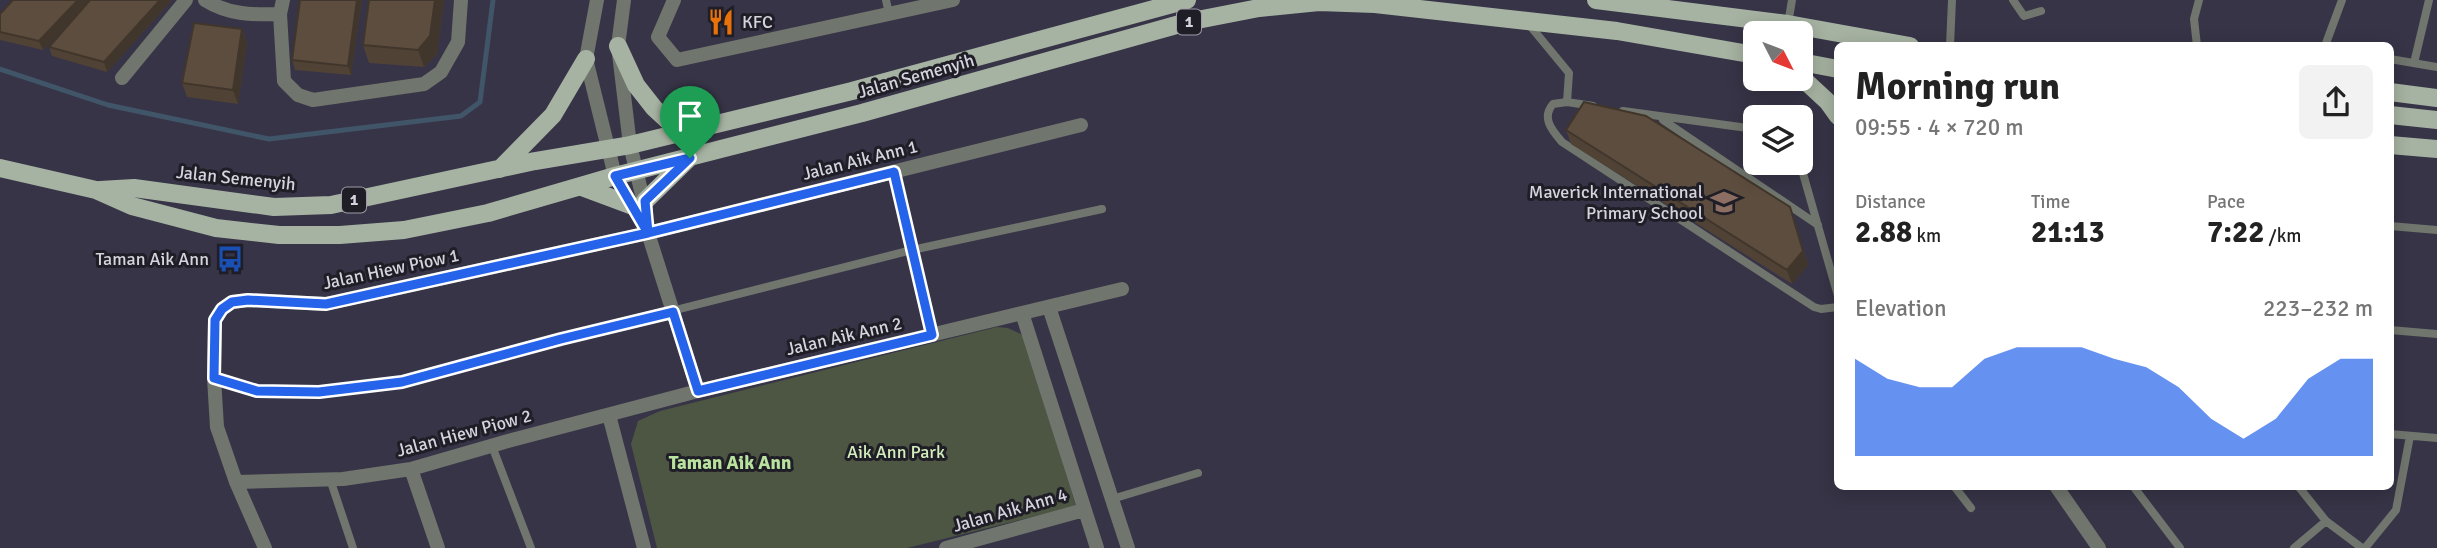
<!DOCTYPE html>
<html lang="en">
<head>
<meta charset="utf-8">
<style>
	body { margin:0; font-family:Signika,sans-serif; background:#f2f2f2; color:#222; height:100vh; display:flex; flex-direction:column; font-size:26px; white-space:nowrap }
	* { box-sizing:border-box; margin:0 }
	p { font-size:23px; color:#767676 }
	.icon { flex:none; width:38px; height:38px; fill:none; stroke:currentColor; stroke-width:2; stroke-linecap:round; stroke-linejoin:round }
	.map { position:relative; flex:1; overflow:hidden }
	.details { position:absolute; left:1834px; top:42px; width:560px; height:448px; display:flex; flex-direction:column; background:#fff; border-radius:10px; box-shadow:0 4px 18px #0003 }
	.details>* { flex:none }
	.needle { width:46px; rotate:132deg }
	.controls { position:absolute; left:1743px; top:21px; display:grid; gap:14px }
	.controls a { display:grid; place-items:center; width:70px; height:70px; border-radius:10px; background:#fff; box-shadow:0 4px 18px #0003; font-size:35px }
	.pin { position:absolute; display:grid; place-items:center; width:60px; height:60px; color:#fff; margin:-72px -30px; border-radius:50% 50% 50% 0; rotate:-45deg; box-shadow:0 0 7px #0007 }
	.pin .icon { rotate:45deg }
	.round { display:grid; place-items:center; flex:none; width:74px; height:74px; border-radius:10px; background:#f2f2f2 }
	.headline { display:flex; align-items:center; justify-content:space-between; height:119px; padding:0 21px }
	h1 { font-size:38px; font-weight:700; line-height:52px }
	.metrics { display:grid; grid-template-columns:repeat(3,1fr); gap:10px; height:119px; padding:7px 21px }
	.metrics div { display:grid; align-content:center }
	.metrics b { font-size:30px; font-weight:700 }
	.metrics small { font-size:19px; font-weight:400 }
	.metrics p { font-size:19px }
	.chart { height:196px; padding:14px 21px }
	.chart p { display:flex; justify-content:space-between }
	.chart svg { width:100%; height:126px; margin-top:7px; fill:#2563eb; opacity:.7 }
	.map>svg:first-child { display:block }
</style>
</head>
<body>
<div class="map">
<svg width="2437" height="548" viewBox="0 0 2437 548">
	<rect width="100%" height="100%" fill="#373447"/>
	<path fill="#4c5643" d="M997 327 1008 328 1023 335 1076 506 907 548H657L631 444 638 421 660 411Z"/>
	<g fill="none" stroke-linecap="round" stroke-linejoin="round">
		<path stroke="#415569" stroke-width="5" d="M0 69 108 105 269 139 461 116 480 102 493 0"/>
		<path stroke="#70766d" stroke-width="8" d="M886 0 889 14
			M2013 0 2024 16 2041 11
			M1527 22 1569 73 1567 102
			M1788 24 1792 0
			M1950 46 1952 0
			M2197 46 2194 19 2199 0
			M2325 46 2342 0
			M2390 59 2437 67
			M2414 63 2429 0
			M1593 106 1567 102 1553 104C1541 118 1552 130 1562 142L1814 307 1821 309 1838 307
			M1623 111 1755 129
			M1663 120 1818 225
			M1800 163 1838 296
			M894 172 932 335
			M2390 226 2437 230
			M2390 330 2437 334
			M214 378 257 392H319L402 382 561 339 912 250 1102 209
			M2390 434 2437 438
			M492 446 531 548
			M330 479 353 548
			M1954 486 1971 508
			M2133 486 2180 548
			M2298 486 2326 521 2362 548
			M1112 499 1198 473
			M2294 548 2326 521
			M2365 548 2396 510 2410 436"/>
		<path stroke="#70766d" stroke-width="14" d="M205 0C229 15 253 15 280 14
			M283 0 280 14 284 81 298 95 313 100 424 84 441 72 458 42 461 0
			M674 0 658 37 677 60 953 0
			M122 78 186 0
			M648 233 698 391
			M1049 307 1128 548
			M1022 313 1097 548
			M609 415 644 548
			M411 469 438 548
			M236 482 343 479 411 469 508 441 698 391 1122 289
			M265 548 236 482 217 427 214 378 215 320 222 309 232 302 248 300 325 304 648 233 1081 125
			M946 548 1084 510"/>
		<path stroke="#70766d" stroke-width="14" d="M597 0 586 59 615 176 648 233
			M624 0 618 46 630 145 646 211
			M2056 486 2099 548"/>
		<path stroke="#a7b3a2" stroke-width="18" d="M1596 0 1788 24 1910 46
			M618 46 636 85 654 108 680 132
			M1801 62 1838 69
			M1801 77 1828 102 1838 116
			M2390 92 2437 98
			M2390 115 2437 120
			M2390 145 2437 149
			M0 168 96 190 132 206 216 228 279 235H340L404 230 488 213 615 176 862 113 1187 22 1259 8 1319 2 1375 4 1617 31 1755 55
			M500 169 553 115 586 59
			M582 187 633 206
			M100 190 134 188 274 207 331 205 535 161 630 145 852 91 1187 0
			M645 201 690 157"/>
	</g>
	<path fill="#504235" d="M13 0H172L107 72 52 56 49 47 85 6 43 50 0 40V14Z
		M362 0 351 75 295 70 292 60Z
		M369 0H444L437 54 424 67 369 63 363 45Z
		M242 29 247 43 238 104 187 97 182 83Z
		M1566 130 1795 221 1808 265 1792 284 1571 144Z"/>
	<path fill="#41362b" d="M78 0H91L43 50 39 41Z
		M160 0H172L107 72 104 62Z
		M357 0H362L351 75 348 66Z
		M435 0H444L437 54 424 67 418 50Z
		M242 29 247 43 238 104 233 90Z
		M1790 207 1808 265 1792 284 1787 270Z"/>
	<path fill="#5d4d3e" stroke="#41362b" stroke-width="2" d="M13 0H78L39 41 0 32V14Z
		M90 0H160L104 62 49 47Z
		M300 0H357L348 66 292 60Z
		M369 0H435L430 36 418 50 363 45Z
		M194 23 242 29 233 90 182 83Z
		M1584 102 1646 116 1790 207 1803 251 1787 270 1566 130Z"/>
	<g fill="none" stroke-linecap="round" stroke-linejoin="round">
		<g stroke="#fff" stroke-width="14">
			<path id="route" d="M690 158 645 201 648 233 326 304 248 300 232 302 222 309 215 320 214 378 257 391 319 392 402 382 561 339 673 312 698 391 932 335 894 172 648 233 615 176 690 158"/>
		</g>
		<use href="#route" stroke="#2563eb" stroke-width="9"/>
	</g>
	<defs>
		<g id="restaurant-bare" transform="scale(2.1)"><path d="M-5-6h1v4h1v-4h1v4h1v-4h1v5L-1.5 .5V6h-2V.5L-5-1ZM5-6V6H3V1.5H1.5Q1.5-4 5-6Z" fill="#e8710a" stroke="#1f1d26" stroke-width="2.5" paint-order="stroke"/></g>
		<g id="school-bare" transform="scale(2.1)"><path d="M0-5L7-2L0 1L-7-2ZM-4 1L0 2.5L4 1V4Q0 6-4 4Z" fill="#8d6e63" stroke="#1f1d26" stroke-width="2.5" paint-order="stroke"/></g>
		<g id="bus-bare" transform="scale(2.1)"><path d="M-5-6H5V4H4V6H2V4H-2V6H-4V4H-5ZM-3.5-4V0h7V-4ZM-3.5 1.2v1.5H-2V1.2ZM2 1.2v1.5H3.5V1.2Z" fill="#1a4fb4" stroke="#1f1d26" stroke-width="2.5" paint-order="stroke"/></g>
	</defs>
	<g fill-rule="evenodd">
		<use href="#restaurant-bare" x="721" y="22"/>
		<use href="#school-bare" x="1724" y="202"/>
		<use href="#bus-bare" x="230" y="259"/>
	</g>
	<g text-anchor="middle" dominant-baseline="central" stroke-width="6" stroke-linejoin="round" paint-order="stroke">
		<g fill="#1f1d26" stroke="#9e9ca7" stroke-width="2">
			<rect x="1177" y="9.5" width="24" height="25" rx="5"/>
			<rect x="342" y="187.5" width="24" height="25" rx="5"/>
		</g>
		<g font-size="16" font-weight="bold" fill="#d4d3de">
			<text x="1189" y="22">1</text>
			<text x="354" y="200">1</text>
		</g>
		<g font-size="18" fill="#d4d3de" stroke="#1f1d26" text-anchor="end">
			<text x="742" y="22" text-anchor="start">KFC</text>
			<text x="1703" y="192">Maverick International<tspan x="1703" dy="21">Primary School</tspan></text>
			<text x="209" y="259">Taman Aik Ann</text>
		</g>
		<g font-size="18" fill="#d4d3de" stroke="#1f1d26">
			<text transform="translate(916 76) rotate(-16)">Jalan Semenyih</text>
			<text transform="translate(860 160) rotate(-14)">Jalan Aik Ann 1</text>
			<text transform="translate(236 178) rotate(6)">Jalan Semenyih</text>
			<text transform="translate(391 269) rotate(-12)">Jalan Hiew Piow 1</text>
			<text transform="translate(844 336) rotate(-13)">Jalan Aik Ann 2</text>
			<text transform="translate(464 433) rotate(-15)">Jalan Hiew Piow 2</text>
			<text transform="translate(1010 510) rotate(-16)">Jalan Aik Ann 4</text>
		</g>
		<g font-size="18" fill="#d3eebd" stroke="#1f1d26">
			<text x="896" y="452">Aik Ann Park</text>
		</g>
		<g font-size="19" font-weight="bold" fill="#b9e29e" stroke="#1f1d26">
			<text x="730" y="463">Taman Aik Ann</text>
		</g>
	</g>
</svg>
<div class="controls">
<a><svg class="needle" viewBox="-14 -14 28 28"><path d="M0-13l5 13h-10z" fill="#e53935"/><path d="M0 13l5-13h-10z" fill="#767676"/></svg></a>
<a><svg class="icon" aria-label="layers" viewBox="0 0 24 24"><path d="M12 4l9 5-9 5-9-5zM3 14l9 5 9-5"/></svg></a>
</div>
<div class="pin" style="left:690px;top:158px;background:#1e9e55"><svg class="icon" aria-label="arrive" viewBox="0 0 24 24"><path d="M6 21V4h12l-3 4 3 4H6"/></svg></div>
<section class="details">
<div class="headline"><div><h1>Morning run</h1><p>09:55 · 4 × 720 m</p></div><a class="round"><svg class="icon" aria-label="share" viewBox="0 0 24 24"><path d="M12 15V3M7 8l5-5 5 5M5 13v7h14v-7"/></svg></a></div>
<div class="metrics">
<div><p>Distance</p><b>2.88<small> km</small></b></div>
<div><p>Time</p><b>21:13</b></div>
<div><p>Pace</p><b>7:22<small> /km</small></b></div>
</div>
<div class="chart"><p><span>Elevation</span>223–232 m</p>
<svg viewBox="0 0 160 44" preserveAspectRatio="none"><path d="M0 44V10L10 17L20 20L30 20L40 10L50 6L60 6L70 6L80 10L90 13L100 20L110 31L120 38L130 31L140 17L150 10L160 10V44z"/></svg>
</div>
</section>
</div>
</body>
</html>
